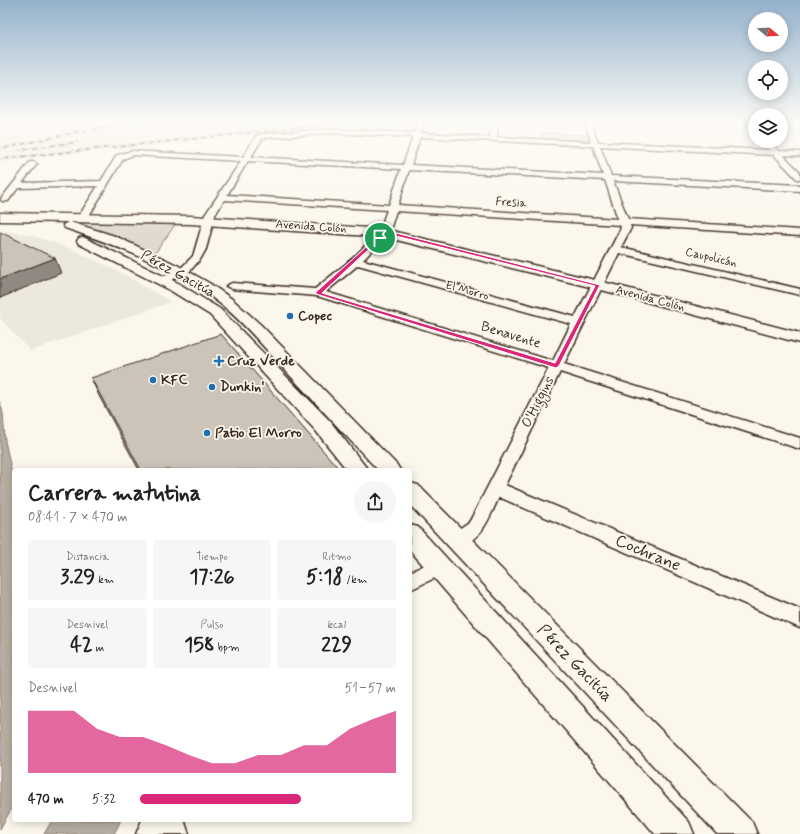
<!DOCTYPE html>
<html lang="es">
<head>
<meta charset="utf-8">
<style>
	body { margin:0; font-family:Mynerve,sans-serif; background:#f6f6f6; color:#222; height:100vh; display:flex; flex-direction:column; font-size:15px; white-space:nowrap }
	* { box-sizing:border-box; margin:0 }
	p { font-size:13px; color:#767676 }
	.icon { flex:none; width:22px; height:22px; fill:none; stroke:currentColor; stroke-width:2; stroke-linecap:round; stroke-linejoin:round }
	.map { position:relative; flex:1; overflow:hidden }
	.panel { position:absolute; left:12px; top:468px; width:400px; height:354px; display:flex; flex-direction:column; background:#fff; border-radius:4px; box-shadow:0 2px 10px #0003 }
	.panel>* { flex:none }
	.needle { width:26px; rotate:108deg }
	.fabs { position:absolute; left:748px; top:12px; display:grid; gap:8px }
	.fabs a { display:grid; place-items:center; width:40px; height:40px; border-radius:50%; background:#fff; box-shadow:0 2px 10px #0003; font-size:20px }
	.pin { position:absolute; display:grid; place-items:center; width:34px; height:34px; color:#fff; margin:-17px; border:2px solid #fff; border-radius:50%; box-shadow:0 1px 4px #0007 }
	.round { display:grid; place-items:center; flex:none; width:42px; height:42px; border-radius:21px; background:#f6f6f6 }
	.head { display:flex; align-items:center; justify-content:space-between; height:68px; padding:0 16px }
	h1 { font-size:22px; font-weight:700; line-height:30px }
	.stats { display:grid; grid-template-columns:repeat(3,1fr); gap:6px; height:68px; padding:4px 16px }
	.stats div { display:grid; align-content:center; border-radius:4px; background:#f6f6f6; text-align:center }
	.stats b { font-size:20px; font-weight:700 }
	.stats small { font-size:11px; font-weight:400 }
	.stats p { font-size:11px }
	.chart { height:112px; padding:8px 16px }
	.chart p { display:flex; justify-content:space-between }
	.chart svg { width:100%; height:72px; margin-top:4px; fill:#db2777; opacity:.7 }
	ul { padding:0 16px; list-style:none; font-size:13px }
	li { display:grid; grid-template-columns:64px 48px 1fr; align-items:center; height:30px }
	li i { height:10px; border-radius:5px; background:#db2777 }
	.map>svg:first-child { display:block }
</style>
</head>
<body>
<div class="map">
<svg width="800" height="834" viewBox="0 0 800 834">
	<rect width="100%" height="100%" fill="#fbf7ec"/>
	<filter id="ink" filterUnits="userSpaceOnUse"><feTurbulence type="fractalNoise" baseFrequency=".025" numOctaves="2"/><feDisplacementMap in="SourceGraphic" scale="8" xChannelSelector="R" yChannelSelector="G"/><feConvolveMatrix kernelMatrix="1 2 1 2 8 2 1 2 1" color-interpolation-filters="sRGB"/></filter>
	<g filter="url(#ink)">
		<path fill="#ede8dd" d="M0 123H362L0 162Z
			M0 230 31 235 69 248 120 272 171 302 30 351 0 318Z"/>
		<path fill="#dfd9ce" stroke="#8d8276" d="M542 133 585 135 587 140 543 139Z
			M79 221 177 222 153 256 104 233 75 223Z"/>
		<path fill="#b6aea2" stroke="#85796d" d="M0 402 3 413 5 441 14 482V804L0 829Z
			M52 820H121L114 834H44Z"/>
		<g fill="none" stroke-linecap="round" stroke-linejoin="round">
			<g stroke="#3b2a1e" stroke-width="3">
				<path id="minor" d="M418 123H424L421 133 490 137 491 123H497V137L591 142 585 123H591L598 142 770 150 761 141H769L779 151 800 152V156L783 155 800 172V179H797L774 155 600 146 611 176 800 185V191L613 181 628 219 800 230V236L630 225 631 228 621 247 800 289V295L619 253 564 364 800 438V449L560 372 505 485 800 609V628L499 497C488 520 483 539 457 547L450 545 448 540C451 533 463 527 470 521L549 368 317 296 232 289 226 286 232 283 315 289 352 259 379 232 387 210 224 200 215 215 206 249 201 258 190 271 163 284 157 281 159 279 182 267 193 256 205 215 241 161 133 155 123 159 87 219 82 222 77 219 98 186 18 188 8 201H2L1 199 30 162H33L37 164 22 183 101 181 117 155 132 151 243 157 256 136 263 134 331 129 414 133ZM331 133 413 137 403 165 251 157 262 139 264 138ZM420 137 593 146 603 175 411 165ZM248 161 401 169 389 205 227 195ZM409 170 605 180 618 219 398 205ZM396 211 620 225 621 228 575 317 363 260 389 233ZM358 265 571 324 553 361 326 292Z
					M744 123H751L755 127V133Z
					M438 559 445 561 448 567 445 573 410 590V572Z
					M142 820H184L189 834H136Z"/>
			</g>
			<g stroke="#3b2a1e" stroke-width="3">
				<path id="major" d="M0 213 191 216 384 229 603 282 800 333V343L594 288 384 237 191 224 70 222 115 236 177 265 209 283 232 299 261 325 397 465 400 470H378C346 436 315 402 283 368 263 346 244 323 222 305 177 269 119 246 65 228L63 225 68 222 0 221Z
					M83 237 178 283 220 309 330 421 368 470H347L316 431 210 315 168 289 79 244 77 241 79 238Z
					M410 483 418 485 752 822 757 834H717L410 505Z
					M410 525 418 527 689 822 694 834H655L410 550Z"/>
			</g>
			<use href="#minor" fill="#fbf7ec" fill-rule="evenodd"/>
			<use href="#major" fill="#fbf7ec" fill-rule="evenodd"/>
			<g stroke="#3b2a1e" stroke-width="2">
				<path id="rail" d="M0 149 76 132 134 123
					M20 150 77 142
					M0 159 343 123"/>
			</g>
			<use href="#rail" stroke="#fbf7ec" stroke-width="1.5" stroke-dasharray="4.5" stroke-linecap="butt"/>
		</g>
		<path fill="#afa99f" stroke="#3b2a1e" d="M91 378 340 470H139L99 396Z"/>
		<path fill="#8f8982" stroke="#3b2a1e" d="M55 258 61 273 0 298V279Z"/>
		<path fill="#ccc4b9" stroke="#3b2a1e" d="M0 232 55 258 0 279Z
			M221 334 340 470H141L91 378Z"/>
	</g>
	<linearGradient id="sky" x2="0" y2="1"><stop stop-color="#94b2cc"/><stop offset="0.51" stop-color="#fdfbf6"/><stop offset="1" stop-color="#fdfbf6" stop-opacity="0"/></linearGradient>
	<rect width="800" height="240" fill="url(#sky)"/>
	<path fill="#db2777" stroke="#fff" fill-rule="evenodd" d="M384 231 400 234 600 285 559 366 556 368 316 294V292ZM385 234 400 237 595 286 555 363 322 293Z"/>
	<g fill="#1f6fb2" stroke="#fbf7ec" stroke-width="1.5">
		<circle cx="290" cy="316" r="4"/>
		<path d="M217 355h4v4h4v4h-4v4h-4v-4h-4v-4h4z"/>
		<circle cx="153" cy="380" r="4"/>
		<circle cx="212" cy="387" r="4"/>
		<circle cx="207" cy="433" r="4"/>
	</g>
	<g text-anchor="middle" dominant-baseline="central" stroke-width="3.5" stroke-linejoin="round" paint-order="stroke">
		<g font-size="12" fill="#3b2a1e" stroke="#fbf7ec">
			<text transform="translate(511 203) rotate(4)">Fresia</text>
			<text transform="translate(311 227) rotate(4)">Avenida Colón</text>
			<text transform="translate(711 258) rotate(13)">Caupolicán</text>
			<text transform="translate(467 291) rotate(15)">El Morro</text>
			<text transform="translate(650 299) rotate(15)">Avenida Colón</text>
		</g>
		<g font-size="14" fill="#3b2a1e" stroke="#fbf7ec">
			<text transform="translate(178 274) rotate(29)">Pérez Gacitúa</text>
			<text transform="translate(511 335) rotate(17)">Benavente</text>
			<text transform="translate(538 402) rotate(-63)">O'Higgins</text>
		</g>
		<g font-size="14" font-weight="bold" fill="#3b2a1e" stroke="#fbf7ec" text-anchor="start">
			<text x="298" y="316">Copec</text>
			<text x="227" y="361">Cruz Verde</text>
			<text x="161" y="380">KFC</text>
			<text x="220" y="387">Dunkin'</text>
			<text x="215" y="433">Patio El Morro</text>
		</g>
		<g font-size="17" fill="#3b2a1e" stroke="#fbf7ec">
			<text transform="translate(648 553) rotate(23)">Cochrane</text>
			<text transform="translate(575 663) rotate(46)">Pérez Gacitúa</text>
		</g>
	</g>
</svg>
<div class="fabs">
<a><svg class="needle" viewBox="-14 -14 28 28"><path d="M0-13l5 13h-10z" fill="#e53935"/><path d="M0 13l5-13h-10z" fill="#767676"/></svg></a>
<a><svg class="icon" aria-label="locate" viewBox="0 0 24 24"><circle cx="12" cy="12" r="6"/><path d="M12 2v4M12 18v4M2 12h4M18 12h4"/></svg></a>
<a><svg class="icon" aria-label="layers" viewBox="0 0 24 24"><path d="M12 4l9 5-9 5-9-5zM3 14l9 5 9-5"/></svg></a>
</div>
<div class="pin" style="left:380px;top:238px;background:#1e9e55"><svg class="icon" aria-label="arrive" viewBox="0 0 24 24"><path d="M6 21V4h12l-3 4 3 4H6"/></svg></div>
<section class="panel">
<div class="head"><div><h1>Carrera matutina</h1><p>08:41 · 7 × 470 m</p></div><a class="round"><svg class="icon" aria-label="share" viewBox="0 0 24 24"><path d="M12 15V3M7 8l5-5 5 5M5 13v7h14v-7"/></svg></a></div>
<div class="stats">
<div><p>Distancia</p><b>3.29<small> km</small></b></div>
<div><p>Tiempo</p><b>17:26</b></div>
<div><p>Ritmo</p><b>5:18<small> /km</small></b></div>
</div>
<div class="stats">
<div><p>Desnivel</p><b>42<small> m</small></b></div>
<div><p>Pulso</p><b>158<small> bpm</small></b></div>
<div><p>kcal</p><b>229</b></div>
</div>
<div class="chart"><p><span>Desnivel</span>51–57 m</p>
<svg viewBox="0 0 160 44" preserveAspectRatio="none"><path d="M0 44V6L10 6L20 6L30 17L40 22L50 22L60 27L70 33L80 38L90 38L100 33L110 33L120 27L130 27L140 17L150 11L160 6V44z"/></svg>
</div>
<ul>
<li><b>470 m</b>5:32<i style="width:63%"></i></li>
</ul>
</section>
</div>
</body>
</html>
